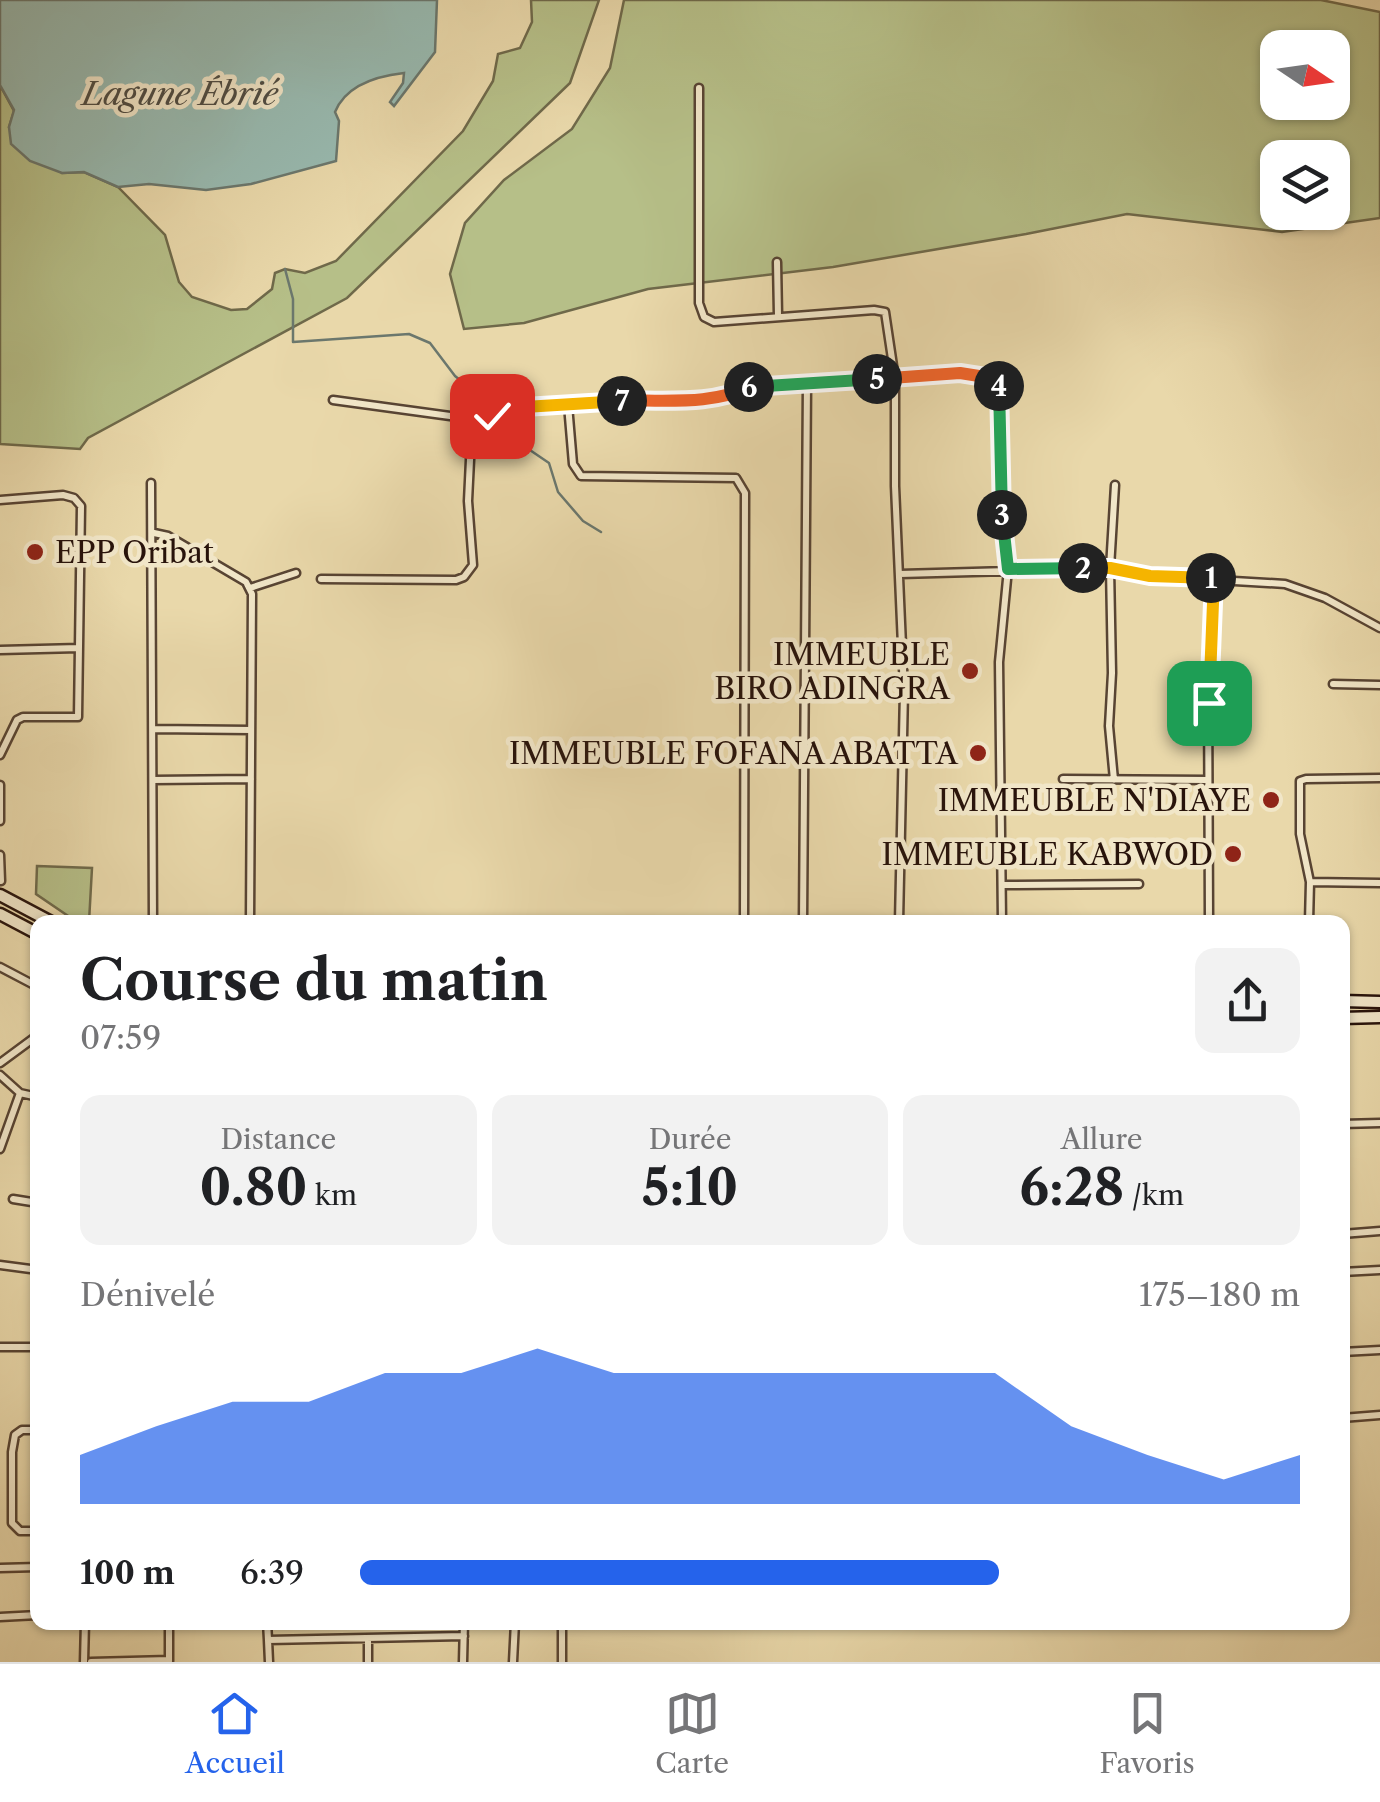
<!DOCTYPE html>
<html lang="fr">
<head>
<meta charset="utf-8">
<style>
	body { margin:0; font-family:"Libre Caslon Text",serif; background:#f2f2f2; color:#202124; height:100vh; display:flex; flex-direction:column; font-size:38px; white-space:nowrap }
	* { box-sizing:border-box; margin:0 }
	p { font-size:32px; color:#757577 }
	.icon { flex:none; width:55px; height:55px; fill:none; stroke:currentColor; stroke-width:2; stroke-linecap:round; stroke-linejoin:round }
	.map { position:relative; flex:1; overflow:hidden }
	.side { position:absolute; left:30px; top:915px; width:1320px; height:715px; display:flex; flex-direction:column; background:#fff; border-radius:20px; box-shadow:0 2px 8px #0004 }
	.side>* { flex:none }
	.needle { width:65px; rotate:103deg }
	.controls { position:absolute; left:1260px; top:30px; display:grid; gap:20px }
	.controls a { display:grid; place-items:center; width:90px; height:90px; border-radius:20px; background:#fff; box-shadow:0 2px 8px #0004; font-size:50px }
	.pin { position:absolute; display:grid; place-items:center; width:85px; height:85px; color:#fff; margin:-42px; border-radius:20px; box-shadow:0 5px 15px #0006 }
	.km { position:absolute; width:50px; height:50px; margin:-25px; border-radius:50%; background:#222; color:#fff; font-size:28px; line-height:50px; text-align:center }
	.round { display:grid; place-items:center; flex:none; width:105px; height:105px; border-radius:20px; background:#f2f2f2 }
	.overview { display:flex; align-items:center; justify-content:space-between; height:170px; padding:0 50px }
	h1 { font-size:55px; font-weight:700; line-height:75px }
	.metrics { display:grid; grid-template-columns:repeat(3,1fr); gap:15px; height:170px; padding:10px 50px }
	.metrics div { display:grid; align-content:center; border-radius:20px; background:#f2f2f2; text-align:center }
	.metrics b { font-size:50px; font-weight:700 }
	.metrics small { font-size:28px; font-weight:400 }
	.metrics p { font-size:28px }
	.chart { height:280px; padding:20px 50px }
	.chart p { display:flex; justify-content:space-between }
	.chart svg { width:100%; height:180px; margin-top:10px; fill:#2563eb; opacity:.7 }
	ul { padding:0 50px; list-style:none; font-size:32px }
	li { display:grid; grid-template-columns:160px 120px 1fr; align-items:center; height:75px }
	li i { height:25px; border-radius:12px; background:#2563eb }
	.tabs { display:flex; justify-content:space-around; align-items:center; height:140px; border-top:2px solid #e0e0e0; background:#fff; font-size:28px; color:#757577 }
	.tabs a { display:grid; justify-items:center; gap:5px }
	.tabs .current { color:#2563eb }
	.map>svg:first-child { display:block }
</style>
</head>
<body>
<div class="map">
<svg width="1380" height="1662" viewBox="0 0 1380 1662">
	<rect width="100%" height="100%" fill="#e9d8aa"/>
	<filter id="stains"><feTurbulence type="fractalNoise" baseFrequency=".002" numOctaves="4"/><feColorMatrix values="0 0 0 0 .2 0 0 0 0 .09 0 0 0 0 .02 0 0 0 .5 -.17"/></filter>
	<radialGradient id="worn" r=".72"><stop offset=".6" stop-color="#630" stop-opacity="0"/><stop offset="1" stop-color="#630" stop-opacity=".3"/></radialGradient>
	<path fill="#b6bf88" stroke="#6f694a" stroke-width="2.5" fill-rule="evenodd" d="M531 0H599L570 83 347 298 88 438 80 449 0 444V85L14 111 9 127 62 173 84 172 118 187 165 235 179 282 192 297 231 310 247 309 272 289 275 273 285 269 305 273 336 261 463 131 493 81 498 54 520 48 532 22Z
		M624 0H1321L1380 12V218L1282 232 1127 214 1026 234 833 267 648 289 524 323 464 329 450 274 465 223 504 180 572 129 610 68ZM1278 48H1332V102H1278ZM1278 158H1332V212H1278Z
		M37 866 92 868 89 922H77L36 894Z"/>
	<path fill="#98b9af" stroke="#6b776d" stroke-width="2.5" d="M0 0H437L435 52 394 106 390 102 403 83 404 73C377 76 346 85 335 112L339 121 336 161 251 184 206 190 149 184 118 187 84 172 62 173 30 161 11 144 9 127 14 110 0 85Z"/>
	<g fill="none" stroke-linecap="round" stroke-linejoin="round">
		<path stroke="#6b776d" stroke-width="2.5" d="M285 269 293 299V342L409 334 430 343 455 376 497 410
			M508 420 521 444 549 463 558 492 583 521 601 532"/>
		<g stroke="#584433" stroke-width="11">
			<path id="street" d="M699 88V303L704 317 714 322 874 310 885 312 895 379V486L904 691 899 922
				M777 262 778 315
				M333 400 472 419
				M568 405 573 464 581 476 736 478 745 493 744 922
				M151 483 153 922
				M0 500 63 495 74 498 81 506 78 717H23L17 720 0 755
				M154 533 168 536 246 582 252 594 250 922
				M900 574 1110 568 1150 576 1285 584 1325 598 1380 628
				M321 579 456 580 464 577 473 565 468 501 472 419 508 408 702 400 730 396 752 386 960 373 999 379 1001 508 1008 569 999 662 1002 922
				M250 588 296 573
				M0 650 79 648
				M1333 684 1380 685
				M153 729 251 730
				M1063 779 1208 780
				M153 780 251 779
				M1114 780 1109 726 1112 673 1110 568 1115 485
				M0 785V821
				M0 855 1 881
				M1310 882 1380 883
				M1003 885 1139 884
				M803 922 807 383
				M1209 922 1208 678 1214 578
				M1309 922 1310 882 1300 834V781L1306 779 1380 778
				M0 967 38 987
				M0 1063 38 1035
				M0 1075 20 1093 38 1097
				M1342 1124 1380 1123
				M0 1149 20 1093
				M13 1199 38 1203
				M1342 1234 1380 1231
				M0 1265 38 1270
				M1342 1272 1380 1270
				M0 1347H38
				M1342 1352 1380 1350
				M1342 1418 1380 1415
				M38 1430H22L15 1435 12 1452V1523L20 1531H38
				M0 1568 38 1567
				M0 1617 38 1615
				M267 1622 268 1640 464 1636
				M562 1622V1662
				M268 1640 269 1662
				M169 1661V1622
				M84 1662 85 1622
				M91 1662 169 1660
				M368 1662V1638
				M463 1662 464 1622
				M513 1662 515 1622"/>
		</g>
		<g stroke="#28130b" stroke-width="15">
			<path id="secondary" d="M0 895 51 922
				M0 914 38 934
				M1342 1001 1380 1002
				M1342 1018 1380 1017"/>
		</g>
		<use href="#street" stroke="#f1e6c8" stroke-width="6"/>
		<use href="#secondary" stroke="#f1e6c8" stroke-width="10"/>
	</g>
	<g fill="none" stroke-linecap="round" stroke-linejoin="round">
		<g stroke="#fff" stroke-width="20">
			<path id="split-1" d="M1209 703 1214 578H1211"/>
		</g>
		<g stroke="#fff" stroke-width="20">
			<path id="split-2" d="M1083 568H1110L1150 576 1211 578"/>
		</g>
		<g stroke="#fff" stroke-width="20">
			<path id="split-3" d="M1002 515 1008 569 1083 568"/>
		</g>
		<g stroke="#fff" stroke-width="20">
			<path id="split-4" d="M999 386 1002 515"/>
		</g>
		<g stroke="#fff" stroke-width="20">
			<path id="split-5" d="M877 379 960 373 998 379 999 386"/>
		</g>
		<g stroke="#fff" stroke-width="20">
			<path id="split-6" d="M749 387 877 379"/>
		</g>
		<g stroke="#fff" stroke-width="20">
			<path id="split-7" d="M622 401C664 399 709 406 749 387"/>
		</g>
		<g stroke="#fff" stroke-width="20">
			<path id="split-8" d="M492 416 508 408 622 401"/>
		</g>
		<use href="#split-1" stroke="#f5b400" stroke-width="12"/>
		<use href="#split-2" stroke="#f5b400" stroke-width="12"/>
		<use href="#split-3" stroke="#22a559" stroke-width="12"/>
		<use href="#split-4" stroke="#22a559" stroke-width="12"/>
		<use href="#split-5" stroke="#f0652b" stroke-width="12"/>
		<use href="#split-6" stroke="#22a559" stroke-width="12"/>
		<use href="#split-7" stroke="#f0652b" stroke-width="12"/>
		<use href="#split-8" stroke="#f5b400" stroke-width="12"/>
	</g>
	<g fill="#8f2418" stroke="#f1e6c8" stroke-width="4">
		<circle cx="35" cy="552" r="10"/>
		<circle cx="970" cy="671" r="10"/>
		<circle cx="978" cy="753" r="10"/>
		<circle cx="1271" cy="800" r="10"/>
		<circle cx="1233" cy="854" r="10"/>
	</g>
	<g text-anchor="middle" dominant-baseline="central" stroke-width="9" stroke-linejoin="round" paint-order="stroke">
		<g font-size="30" fill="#28130b" stroke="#f1e6c8" text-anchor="end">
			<text x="55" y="552" text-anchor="start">EPP Oribat</text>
			<text x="950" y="654">IMMEUBLE<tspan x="950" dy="34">BIRO ADINGRA</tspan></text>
			<text x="958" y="753">IMMEUBLE FOFANA ABATTA</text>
			<text x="1251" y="800">IMMEUBLE N'DIAYE</text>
			<text x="1213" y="854">IMMEUBLE KABWOD</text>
		</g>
		<g font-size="32" font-style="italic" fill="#4f4d44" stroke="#f1e6c8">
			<text x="180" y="93">Lagune Ébrié</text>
		</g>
	</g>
	<rect width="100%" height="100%" filter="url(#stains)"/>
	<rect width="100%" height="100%" fill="url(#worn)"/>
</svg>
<div class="controls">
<a><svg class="needle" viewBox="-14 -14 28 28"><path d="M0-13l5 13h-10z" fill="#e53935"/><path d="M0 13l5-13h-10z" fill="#757577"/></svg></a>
<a><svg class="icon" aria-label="layers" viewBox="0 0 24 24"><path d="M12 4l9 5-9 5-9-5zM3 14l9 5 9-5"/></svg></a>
</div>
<div class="pin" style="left:1209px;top:703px;background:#1e9e55"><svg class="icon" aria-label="arrive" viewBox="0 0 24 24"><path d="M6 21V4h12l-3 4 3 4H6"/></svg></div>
<div class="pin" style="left:492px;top:416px;background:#d93025"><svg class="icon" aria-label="check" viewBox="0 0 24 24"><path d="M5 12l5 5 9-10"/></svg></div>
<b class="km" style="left:1211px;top:578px">1</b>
<b class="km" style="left:1083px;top:568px">2</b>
<b class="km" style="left:1002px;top:515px">3</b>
<b class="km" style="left:999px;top:386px">4</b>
<b class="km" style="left:877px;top:379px">5</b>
<b class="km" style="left:749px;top:387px">6</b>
<b class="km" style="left:622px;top:401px">7</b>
<section class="side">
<div class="overview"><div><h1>Course du matin</h1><p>07:59</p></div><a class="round"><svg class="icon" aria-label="share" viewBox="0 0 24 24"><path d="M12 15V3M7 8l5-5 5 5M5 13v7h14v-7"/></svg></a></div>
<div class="metrics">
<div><p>Distance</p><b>0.80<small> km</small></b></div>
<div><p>Durée</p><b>5:10</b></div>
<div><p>Allure</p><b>6:28<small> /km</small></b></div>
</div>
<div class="chart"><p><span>Dénivelé</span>175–180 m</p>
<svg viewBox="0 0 160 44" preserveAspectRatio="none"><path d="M0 44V32L10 25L20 19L30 19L40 12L50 12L60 6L70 12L80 12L90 12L100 12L110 12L120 12L130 25L140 32L150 38L160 32V44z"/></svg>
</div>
<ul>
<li><b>100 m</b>6:39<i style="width:68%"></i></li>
</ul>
</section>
</div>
<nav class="tabs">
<a class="current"><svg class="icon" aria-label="home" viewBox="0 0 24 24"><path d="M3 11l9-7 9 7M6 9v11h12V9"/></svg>Accueil</a>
<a><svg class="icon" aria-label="map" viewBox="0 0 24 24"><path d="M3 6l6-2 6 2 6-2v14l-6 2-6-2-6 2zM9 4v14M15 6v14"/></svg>Carte</a>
<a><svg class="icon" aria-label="saved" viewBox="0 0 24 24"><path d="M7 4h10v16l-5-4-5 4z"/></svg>Favoris</a>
</nav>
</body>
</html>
